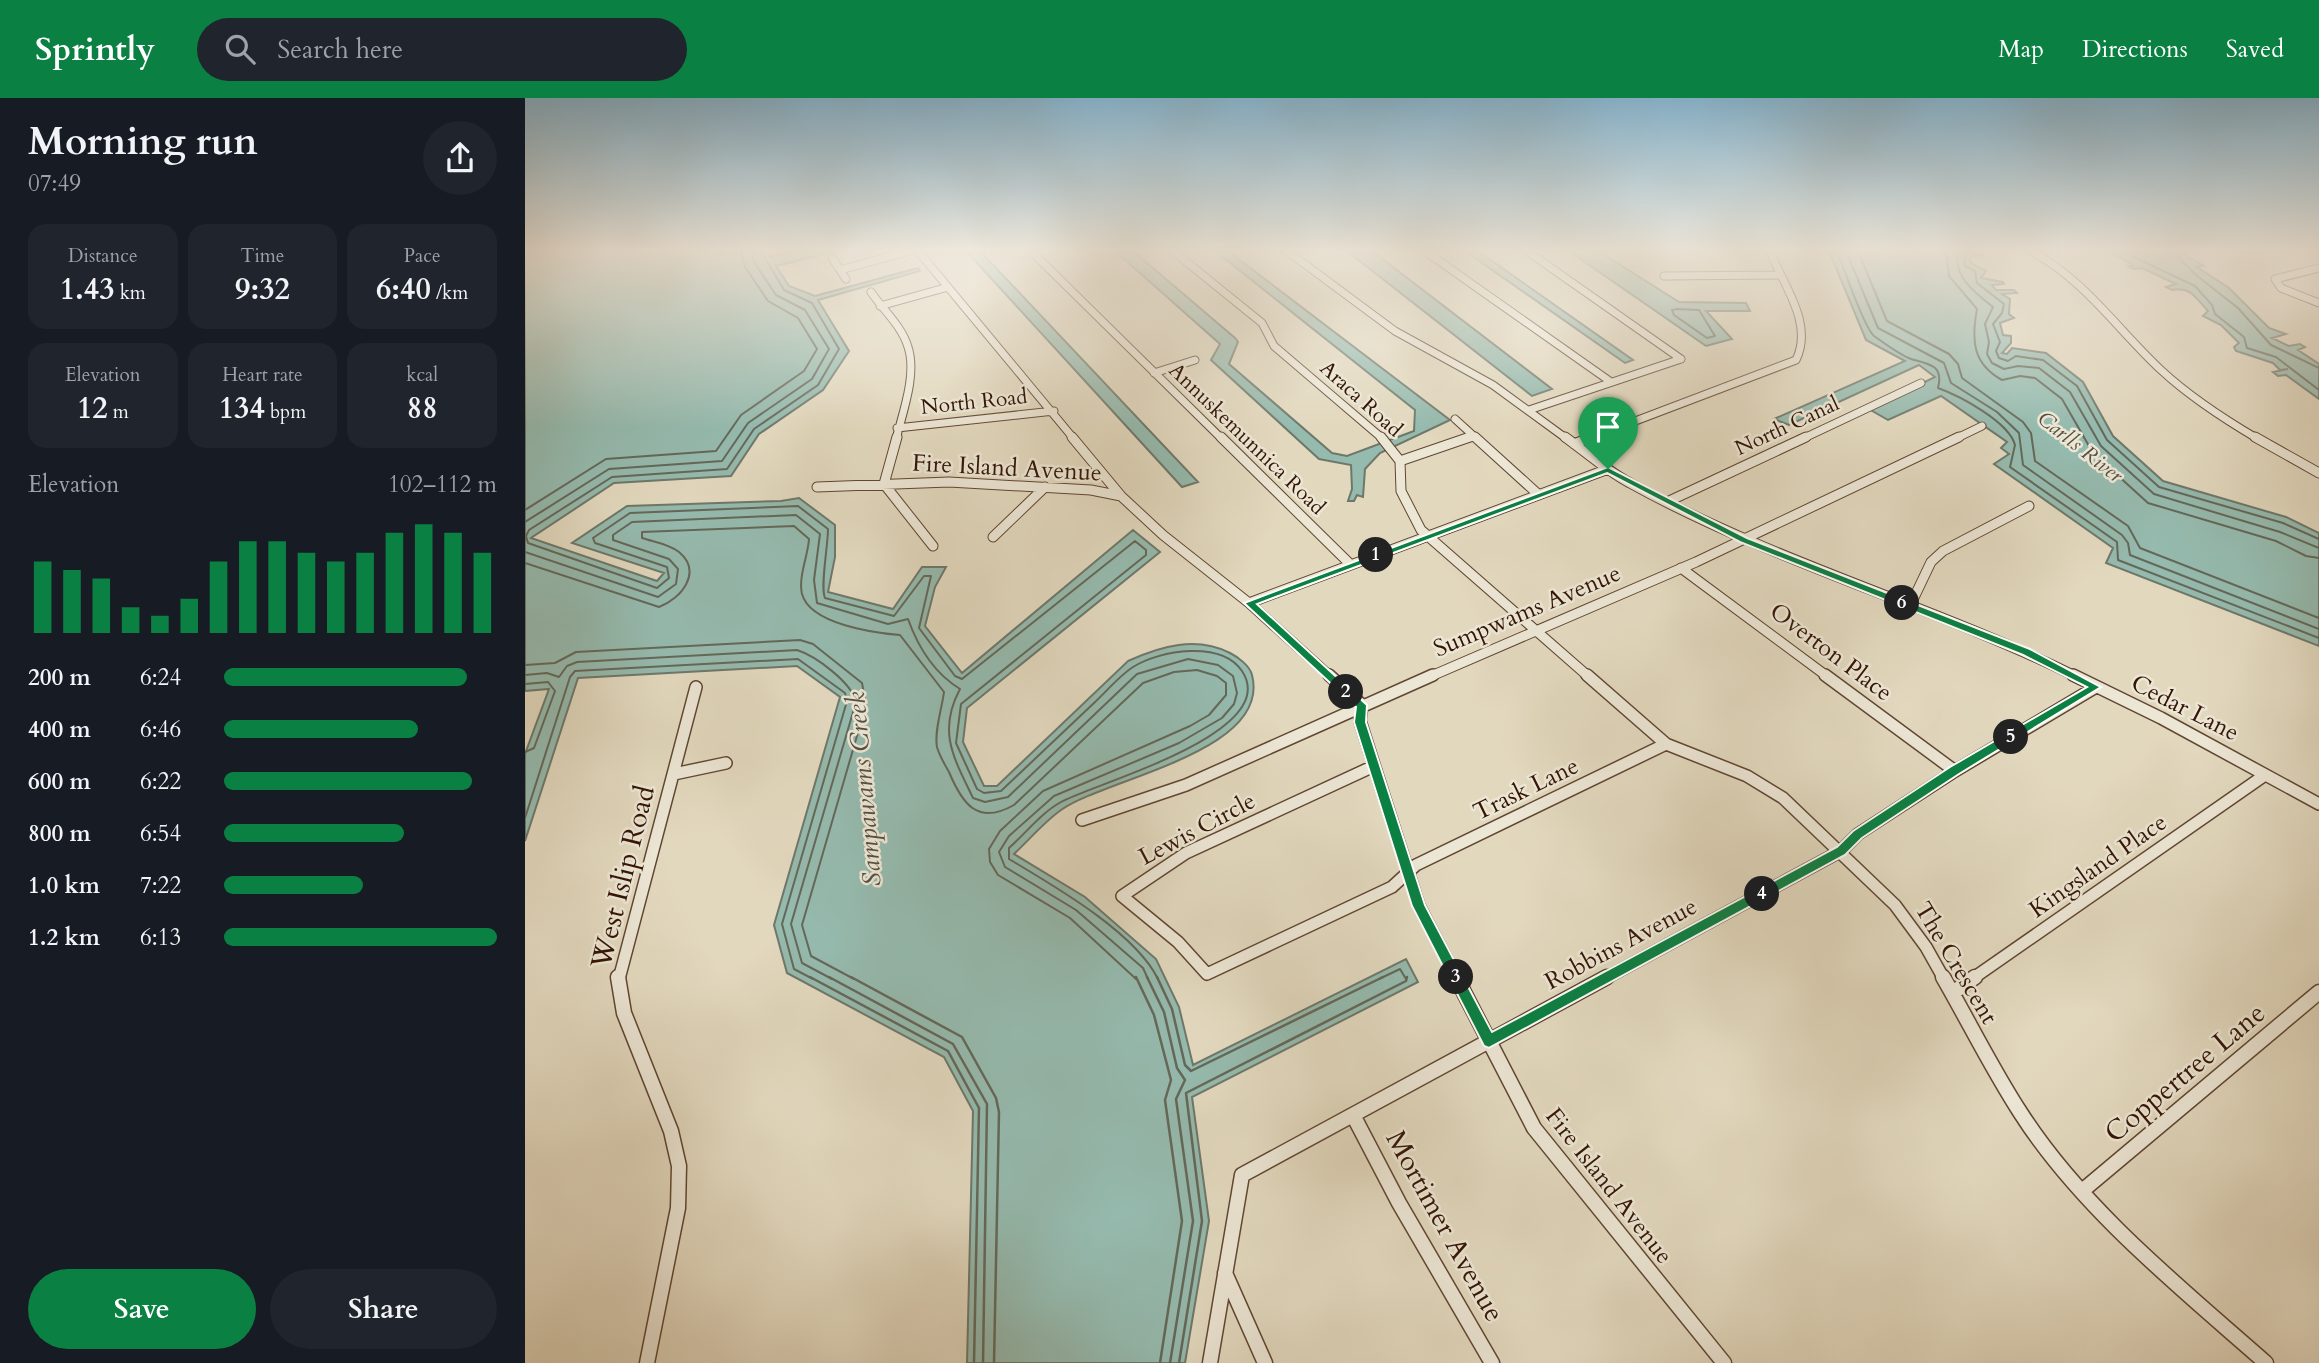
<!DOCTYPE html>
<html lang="en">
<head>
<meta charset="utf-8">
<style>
	body { margin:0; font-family:Cardo,serif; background:#20242c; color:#f1f3f6; height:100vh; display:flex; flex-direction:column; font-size:26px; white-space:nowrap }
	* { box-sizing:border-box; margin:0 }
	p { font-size:23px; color:#9ea1a6 }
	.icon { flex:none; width:38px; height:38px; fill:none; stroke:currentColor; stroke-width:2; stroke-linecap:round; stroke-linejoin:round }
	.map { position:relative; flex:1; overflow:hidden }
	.details { display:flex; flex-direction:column; background:#171b24; width:525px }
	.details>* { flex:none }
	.pin { position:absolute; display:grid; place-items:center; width:60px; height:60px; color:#fff; margin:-72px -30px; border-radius:50% 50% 50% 0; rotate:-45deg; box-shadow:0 0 7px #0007 }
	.pin .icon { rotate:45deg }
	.km { position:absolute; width:35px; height:35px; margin:-18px; border-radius:50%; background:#222; color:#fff; font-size:19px; line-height:35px; text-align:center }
	.round { display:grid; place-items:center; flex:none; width:74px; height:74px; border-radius:37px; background:#20242c }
	.overview { display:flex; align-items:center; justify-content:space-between; height:119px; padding:0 28px }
	h1 { font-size:38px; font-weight:600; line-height:52px }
	.stats { display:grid; grid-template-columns:repeat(3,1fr); gap:10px; height:119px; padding:7px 28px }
	.stats div { display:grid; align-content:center; border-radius:18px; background:#20242c; text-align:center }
	.stats b { font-size:30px; font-weight:600 }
	.stats small { font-size:19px; font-weight:400 }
	.stats p { font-size:19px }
	.chart { height:196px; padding:14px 28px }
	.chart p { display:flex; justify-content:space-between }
	.chart svg { width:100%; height:126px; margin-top:7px; stroke:#0b8043; stroke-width:6 }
	.cta { display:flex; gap:14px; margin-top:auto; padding:14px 28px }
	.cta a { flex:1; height:80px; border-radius:42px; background:#0b8043; color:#fff; font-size:28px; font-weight:600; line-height:80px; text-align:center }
	.cta a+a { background:#20242c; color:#f1f3f6 }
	ul { padding:0 28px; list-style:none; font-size:23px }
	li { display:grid; grid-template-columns:112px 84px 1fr; align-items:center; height:52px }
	li i { height:18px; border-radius:9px; background:#0b8043 }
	header { display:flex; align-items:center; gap:42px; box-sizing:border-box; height:98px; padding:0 35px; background:#0b8043; color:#fff }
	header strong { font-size:33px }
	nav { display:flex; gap:38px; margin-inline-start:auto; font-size:24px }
	.search { width:490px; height:63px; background:#20242c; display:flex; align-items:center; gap:18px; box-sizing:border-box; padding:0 24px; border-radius:38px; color:#9ea1a6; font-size:26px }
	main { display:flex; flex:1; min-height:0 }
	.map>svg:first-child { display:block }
</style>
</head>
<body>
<header>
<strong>Sprintly</strong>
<div class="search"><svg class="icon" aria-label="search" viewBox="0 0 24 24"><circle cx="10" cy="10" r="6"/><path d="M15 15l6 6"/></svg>Search here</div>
<nav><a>Map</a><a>Directions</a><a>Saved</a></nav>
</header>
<main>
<section class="details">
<div class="overview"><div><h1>Morning run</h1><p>07:49</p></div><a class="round"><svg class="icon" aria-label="share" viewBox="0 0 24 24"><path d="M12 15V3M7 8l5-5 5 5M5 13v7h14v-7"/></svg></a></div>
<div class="stats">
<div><p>Distance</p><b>1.43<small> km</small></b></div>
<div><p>Time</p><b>9:32</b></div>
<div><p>Pace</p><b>6:40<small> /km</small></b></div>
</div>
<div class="stats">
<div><p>Elevation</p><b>12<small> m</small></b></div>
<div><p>Heart rate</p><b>134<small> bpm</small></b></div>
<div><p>kcal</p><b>88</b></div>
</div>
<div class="chart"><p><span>Elevation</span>102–112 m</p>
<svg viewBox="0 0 160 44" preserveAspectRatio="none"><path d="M5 44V19M15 44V22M25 44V25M35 44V35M45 44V38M55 44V32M65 44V19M75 44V12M85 44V12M95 44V16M105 44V19M115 44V16M125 44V9M135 44V6M145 44V9M155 44V16"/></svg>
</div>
<ul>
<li><b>200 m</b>6:24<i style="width:89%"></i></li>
<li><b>400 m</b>6:46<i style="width:71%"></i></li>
<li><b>600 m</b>6:22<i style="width:91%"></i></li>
<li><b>800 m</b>6:54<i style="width:66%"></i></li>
<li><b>1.0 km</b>7:22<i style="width:51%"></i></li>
<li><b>1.2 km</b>6:13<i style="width:100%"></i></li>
</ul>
<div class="cta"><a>Save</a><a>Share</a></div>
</section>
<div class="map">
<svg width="1794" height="1265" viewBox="0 0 1794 1265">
	<rect width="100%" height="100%" fill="#e2d8be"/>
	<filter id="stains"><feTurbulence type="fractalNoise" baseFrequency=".00286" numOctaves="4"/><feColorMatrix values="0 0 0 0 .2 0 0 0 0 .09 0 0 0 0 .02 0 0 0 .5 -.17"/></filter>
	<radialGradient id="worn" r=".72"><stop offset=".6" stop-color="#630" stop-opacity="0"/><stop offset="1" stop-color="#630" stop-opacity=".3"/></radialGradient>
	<path fill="#95baae" stroke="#6e786a" stroke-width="2" d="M0 153H241L245 159 268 153H312L251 168 264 188 290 198 393 170 395 173 293 202 324 253 298 292 234 336 206 378 89 385 6 440 132 483 139 475 47 445 102 408 256 403 274 400 310 427V459L303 494 368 511 397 469H421L410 489 400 528 437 575 608 432 635 454 442 610 438 644 459 688H472L603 563C636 548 671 538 705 555 713 559 725 568 727 577 747 654 581 680 536 712 519 724 504 742 489 756L560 799 631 861 654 909 668 967 881 861 893 884 667 999 684 1123 660 1265H442L448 1013 419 959 262 875 249 827 315 599 272 568 53 580 0 743V656L24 591 0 593Z
		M441 153H455L673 384 657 389Z
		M590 153H608L710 240 713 244 704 266 807 355 822 358 889 333 890 312 690 153H703L925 322 855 355 840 371 838 399 832 397 829 403H823L827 391 826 367 794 361 686 262 695 246Z
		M822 153H847L1027 291 1007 298Z
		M940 153H953L1108 262 1100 265Z
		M1044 153H1082L1080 157 1154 204 1221 205 1225 213H1181L1207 241 1181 248Z
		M1304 153 1456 155 1458 157 1447 158 1445 164 1461 173 1456 180 1478 184 1479 186 1467 187 1471 192H1489L1492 195 1477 196 1485 201 1484 216 1489 220 1475 225 1478 237 1486 238V245L1477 255 1482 256 1487 250 1521 255 1558 284 1588 338 1638 383 1761 419 1794 435V548L1581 465 1588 450 1469 366 1484 356 1476 350 1482 344 1416 298 1363 322 1344 311 1410 279 1394 267 1264 327 1249 321 1380 263 1341 242Z
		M1583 153H1653L1679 168 1672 169 1704 190 1744 230 1761 236 1747 240 1764 248 1775 246 1780 249 1773 252 1794 266V301L1761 277 1753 278 1748 274 1763 271 1755 272 1748 265 1711 253 1709 249 1714 245 1696 227 1678 218 1683 213C1671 200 1665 188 1647 192L1641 189 1651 186 1617 170 1608 171 1603 168 1608 167Z"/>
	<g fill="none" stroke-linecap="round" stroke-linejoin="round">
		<path stroke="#646859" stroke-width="2" d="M236 153 259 192 287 205 314 251 293 287 229 331 202 371 87 379 4 432 1 438 3 445 132 490 144 480 142 469 70 445 68 440 105 415 273 408 303 431C303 448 295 489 300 500L369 518 399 478H406L394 530 430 578 437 581 610 443 621 452V457L436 606 431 645 452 691 459 695 476 693C507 664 538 634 569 605 581 594 594 578 608 569 635 552 696 542 717 573 758 635 570 685 536 704 516 715 501 735 484 750V761C529 788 610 834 633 881
			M1312 153C1318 168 1339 230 1349 238 1359 245 1375 257 1386 261 1404 266 1419 267 1413 290 1435 298 1484 324 1490 347L1485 369 1592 444 1593 462 1794 540
			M1321 153 1353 230 1419 265 1426 285 1472 314 1494 335 1498 367 1597 437 1603 445 1605 457 1794 531
			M1333 153 1362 223 1424 256 1433 266 1437 280 1498 324 1506 335 1510 363 1603 428 1615 450 1794 520
			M1421 153 1424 178 1452 211C1446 243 1448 266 1477 282L1495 278 1510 280 1537 301 1568 355 1623 405 1751 443 1781 458 1794 460
			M1433 153C1427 178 1451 196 1468 209L1460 226 1464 244 1462 256 1467 265 1479 271 1493 268 1514 270 1545 294 1576 348 1629 396 1755 434 1794 450
			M1444 153 1439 161 1440 168 1450 173 1452 185 1479 206 1477 215 1468 226 1475 244 1471 253 1474 260 1483 263 1491 258 1518 262 1552 288 1582 342 1634 389 1758 425 1794 441
			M1596 153 1670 188 1687 207 1690 216 1719 239 1722 250 1751 259 1794 292
			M1652 153 1654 160 1671 177 1713 210 1746 247 1794 270
			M1152 211 1174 212 1190 238 1182 240 1149 217 1147 212Z
			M0 412 81 361 191 353 216 317 279 273 292 251 273 220 243 203 220 169 216 153
			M0 424 84 371 197 363 223 325 287 281 304 251 280 212 251 197 229 164 227 153
			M0 454 133 499 151 486 153 471 144 461 88 442V437L107 424 271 417 295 436 289 482 292 505 363 526 383 521C393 549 409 575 435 591 412 634 429 660 448 700L460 704 483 699 612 576 663 561 693 567 708 578 712 595 709 606 697 620 654 645 529 698 484 738 474 754 480 769 551 812 618 870 623 881
			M0 465 134 509C156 501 178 474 154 454 144 446 129 444 117 440V434L269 428 284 441C283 458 273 479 277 496 285 526 349 535 375 537L419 594C417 610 409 634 412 649 414 657 420 667 424 674 437 705 452 728 489 707L618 585 649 574 672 572 692 578 701 585V597L684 617 665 628 518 693 475 733 464 751 465 764 473 777 545 820 611 881
			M0 567 30 565 51 554 275 542 288 546 337 585 341 607 277 827 286 858 329 881
			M0 577 22 575 34 579 42 568 52 564 272 552C291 558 327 585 331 604L266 826 277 865 307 881
			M0 586 23 584 30 593 9 650 0 654
			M0 720 45 579 50 573 273 561 320 595 322 603 257 826 269 871 288 881
			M854 881 875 871 881 881"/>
		<path stroke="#646859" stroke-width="2.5" d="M285 879 423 953 454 1010 449 1265
			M304 879 428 946 462 1006 458 1265
			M326 879 437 939 471 1000 474 1014 469 1265
			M611 879 629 917 646 982 640 1002 657 1123 635 1265
			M622 879 639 914 652 970 660 982 651 1001 668 1123 645 1265
			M632 879 647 911 660 967 666 973 858 879
			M654 1265 677 1123 661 995 881 883 882 879"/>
		<g stroke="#604632" stroke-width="9">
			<path id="street-far3" d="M393 153 549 341
				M506 153 697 341
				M648 153 737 225 749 248 858 341
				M762 153 870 233 968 287 1042 341
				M900 153 1086 284
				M1002 153 1156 261
				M1506 153C1560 182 1592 231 1636 272 1665 299 1699 321 1733 341
				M307 160 321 181
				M1794 170 1750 181 1756 190 1794 205
				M315 172 385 153
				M1139 178 1253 177
				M346 194C358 212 377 228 383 249 392 276 378 314 371 341
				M355 208 423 189
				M629 275 670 262
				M1004 312 1156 261
				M930 321 952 341
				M372 330 529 313
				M940 341 948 338
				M1063 341 1271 262C1289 225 1258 187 1245 153
				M1277 341 1396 285
				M1430 341 1457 328"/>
		</g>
		<g stroke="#604632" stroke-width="11">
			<path id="street-far2" d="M372 339 359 386 408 448
				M547 339 596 398
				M696 339 825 466
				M856 339 875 363 876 393 896 432 1064 579
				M950 339 1014 397
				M1040 339C1061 354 1082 373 1105 385 1248 464 1406 507 1552 579
				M1730 339 1794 375
				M1049 346 1067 339
				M875 363 945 339
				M292 389 424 384 566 392 596 398 638 437 724 505 806 579
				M1142 404 1281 339
				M468 439 520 389
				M1156 470 1303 579
				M724 505 1083 371
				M1385 508 1406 464 1418 453 1504 408
				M904 579 1171 464 1434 339"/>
		</g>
		<g stroke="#604632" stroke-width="14">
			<path id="street-far1" d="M804 577 837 607 835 623 894 808 932 881
				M1062 577 1141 646 1222 678 1258 700 1370 807 1401 849 1419 881
				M1300 577 1430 673
				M1548 577 1636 620 1794 706
				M849 668 661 755 597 798 653 844 682 876 867 789 891 767 1141 646
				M149 676 201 665
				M557 722 661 687 908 577
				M94 881 171 589
				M1079 881 1316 753 1333 736 1430 673 1571 589
				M1447 881 1740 677"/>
		</g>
		<g stroke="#604632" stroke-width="17">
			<path id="street" d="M93 879 99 915 146 1033 154 1068 153 1110 122 1265
				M931 879 1009 1030 1199 1265
				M1418 879C1444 924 1467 971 1495 1014 1556 1110 1656 1190 1741 1265
				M1429 894 1450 879
				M828 1017 874 1105 967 1265
				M1557 1093 1794 894
				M700 1175 740 1265
				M685 1265 717 1077 1082 879"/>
		</g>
		<use href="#street-far3" stroke="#ece6d5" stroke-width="7"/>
		<use href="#street-far2" stroke="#ece6d5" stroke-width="9"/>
		<use href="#street-far1" stroke="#ece6d5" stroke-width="11"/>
		<use href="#street" stroke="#ece6d5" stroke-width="14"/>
	</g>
	<linearGradient id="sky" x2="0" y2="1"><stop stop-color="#87b6d1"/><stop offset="0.46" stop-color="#f2ede2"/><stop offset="1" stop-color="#f2ede2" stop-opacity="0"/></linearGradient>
	<rect width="1794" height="330" fill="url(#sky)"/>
	<path fill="#0b8043" stroke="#fff" stroke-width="2" fill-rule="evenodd" d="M1083 369 1222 440 1505 551 1576 589 1434 676 1337 740 1320 757 964 950 959 948 887 808 829 624 831 609 719 505ZM1082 375 1215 444 1498 557 1562 589 1425 669 1328 733 1312 749 967 934 900 807 841 624 842 607 732 506Z"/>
	<g text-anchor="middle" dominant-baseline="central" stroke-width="5" stroke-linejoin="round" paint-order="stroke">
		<g font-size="21" fill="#341504" stroke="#ece6d5">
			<text transform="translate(836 301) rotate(42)">Araca Road</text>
			<text transform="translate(449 304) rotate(-6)">North Road</text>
			<text transform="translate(1262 328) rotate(-25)">North Canal</text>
			<text transform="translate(722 341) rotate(44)">Annuskemunnica Road</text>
		</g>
		<g font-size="21" font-style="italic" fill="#564f40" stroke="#ece6d5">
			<text transform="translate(1555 349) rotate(38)">Carlls River</text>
		</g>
		<g font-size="24" fill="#341504" stroke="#ece6d5">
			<text transform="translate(482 370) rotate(3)">Fire Island Avenue</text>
			<text transform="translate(1002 513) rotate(-23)">Sumpwams Avenue</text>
			<text transform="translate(1306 554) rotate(37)">Overton Place</text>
			<text transform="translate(1660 610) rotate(27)">Cedar Lane</text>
			<text transform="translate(1001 691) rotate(-26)">Trask Lane</text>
			<text transform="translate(672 731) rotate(-28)">Lewis Circle</text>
			<text transform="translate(1573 768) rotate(-35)">Kingsland Place</text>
			<text transform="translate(1096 846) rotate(-28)">Robbins Avenue</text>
			<text transform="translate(1431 865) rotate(59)">The Crescent</text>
			<text transform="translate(1084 1088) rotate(52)">Fire Island Avenue</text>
		</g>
		<g font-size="26" font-style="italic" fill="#564f40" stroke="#ece6d5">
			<text transform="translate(339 691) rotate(-95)">Sampawams Creek</text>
		</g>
		<g font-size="28" fill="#341504" stroke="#ece6d5">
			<text transform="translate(98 779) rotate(-76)">West Islip Road</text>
			<text transform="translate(1660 975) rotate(-40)">Coppertree Lane</text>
			<text transform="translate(920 1128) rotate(61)">Mortimer Avenue</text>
		</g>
	</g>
	<rect width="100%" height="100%" filter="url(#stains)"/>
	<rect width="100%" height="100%" fill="url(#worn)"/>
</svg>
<div class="pin" style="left:1083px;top:371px;background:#1e9e55"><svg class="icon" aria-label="arrive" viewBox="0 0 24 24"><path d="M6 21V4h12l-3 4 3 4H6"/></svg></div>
<b class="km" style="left:851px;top:457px">1</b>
<b class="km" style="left:821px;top:594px">2</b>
<b class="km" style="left:931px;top:879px">3</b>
<b class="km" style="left:1237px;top:796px">4</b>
<b class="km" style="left:1486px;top:639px">5</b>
<b class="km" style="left:1377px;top:505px">6</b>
</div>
</main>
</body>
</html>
